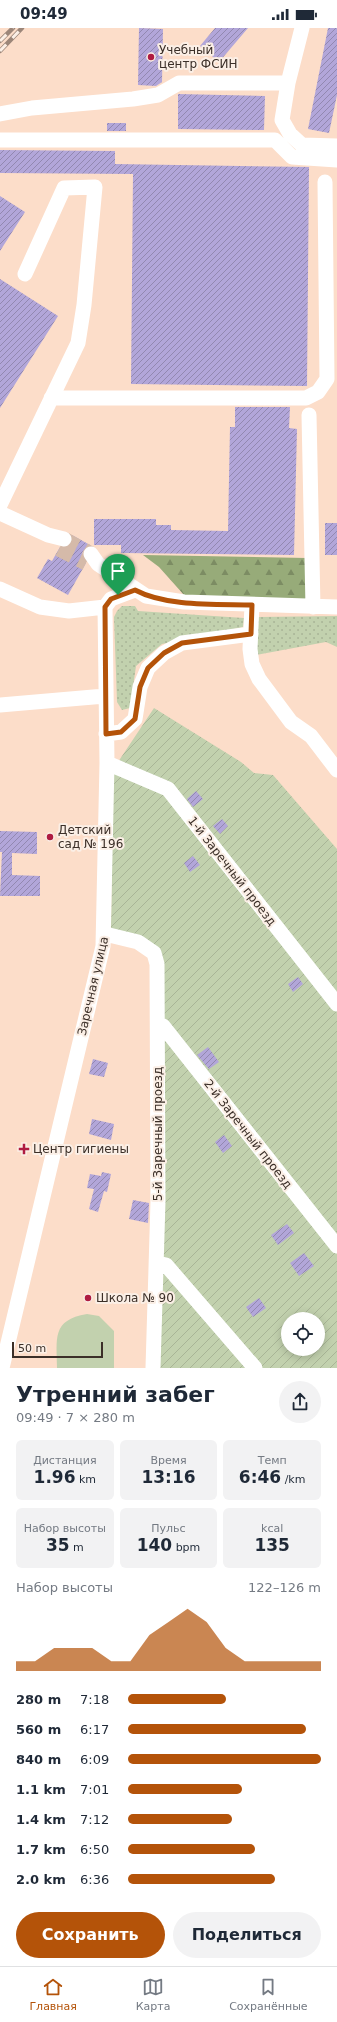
<!DOCTYPE html>
<html lang="ru">
<head>
<meta charset="utf-8">
<style>
	body { margin:0; font-family:"DejaVu Sans",sans-serif; background:#f2f2f3; color:#1f2937; height:100vh; display:flex; flex-direction:column; font-size:15px; white-space:nowrap }
	* { box-sizing:border-box; margin:0 }
	p { font-size:13px; color:#747a83 }
	.icon { flex:none; width:22px; height:22px; fill:none; stroke:currentColor; stroke-width:2; stroke-linecap:round; stroke-linejoin:round }
	.map { position:relative; height:1340px; overflow:hidden }
	.details { display:flex; flex-direction:column; background:#fff; flex:1 }
	.details>* { flex:none }
	.tools { position:absolute; left:281px; top:1284px; display:grid; gap:8px }
	.tools a { display:grid; place-items:center; width:44px; height:44px; border-radius:50%; background:#fff; box-shadow:0 2px 10px #0003; font-size:20px }
	.scale { position:absolute; left:12px; bottom:10px; width:91px; box-sizing:border-box; padding-left:4px; border:2px solid #3b2f28; border-top:0; font-size:11px; line-height:14px; white-space:nowrap; color:#3b2f28; -webkit-text-stroke:3px #fbefe6; paint-order:stroke }
	.pin { position:absolute; display:grid; place-items:center; width:34px; height:34px; color:#fff; margin:-41px -17px; border-radius:50% 50% 50% 0; rotate:-45deg; box-shadow:0 0 4px #0007 }
	.pin .icon { rotate:45deg }
	.round { display:grid; place-items:center; flex:none; width:42px; height:42px; border-radius:21px; background:#f2f2f3 }
	.head { display:flex; align-items:center; justify-content:space-between; height:68px; padding:0 16px }
	h1 { font-size:22px; font-weight:600; line-height:30px }
	.stats { display:grid; grid-template-columns:repeat(3,1fr); gap:6px; height:68px; padding:4px 16px }
	.stats div { display:grid; align-content:center; border-radius:6px; background:#f2f2f3; text-align:center }
	.stats b { font-size:17px; font-weight:600 }
	.stats small { font-size:11px; font-weight:400 }
	.stats p { font-size:11px }
	.chart { height:112px; padding:8px 16px }
	.chart p { display:flex; justify-content:space-between }
	.chart svg { width:100%; height:72px; margin-top:4px; fill:#b45309; opacity:.7 }
	.cta { display:flex; gap:8px; margin-top:auto; padding:8px 16px }
	.cta a { flex:1; height:46px; border-radius:24px; background:#b45309; color:#fff; font-size:16px; font-weight:600; line-height:46px; text-align:center }
	.cta a+a { background:#f2f2f3; color:#1f2937 }
	ul { padding:0 16px; list-style:none; font-size:13px }
	li { display:grid; grid-template-columns:64px 48px 1fr; align-items:center; height:30px }
	li i { height:10px; border-radius:5px; background:#b45309 }
	.status { display:flex; justify-content:space-between; align-items:center; height:28px; padding:0 20px; background:#fff; direction:ltr }
	.status svg { height:11px; fill:currentColor }
	.dock { display:flex; justify-content:space-around; align-items:center; height:56px; border-top:1px solid #e0e1e3; background:#fff; font-size:11px; color:#747a83 }
	.dock a { display:grid; justify-items:center; gap:2px }
	.dock .selected { color:#b45309 }
	.map>svg:first-child { display:block }
</style>
</head>
<body>
<div class="status"><b>09:49</b><svg viewBox="0 0 49 12"><path d="M0 12V9h3v3zM5 12V6h3v6zM10 12V3h3v9zM15 12V0h3v12zM26 1h20v11H26zM47 4h2v5h-2z"/></svg></div>
<div class="map">
<svg width="337" height="1340" viewBox="0 0 337 1340">
	<defs>
		<pattern id="grass-dots" width="8" height="8" patternUnits="userSpaceOnUse"><rect width="8" height="8" fill="#c2d1ae"/><path d="M2 2h.1M6 6h.1" fill="none" stroke="#a8b496" stroke-width="1.8" stroke-linecap="round"/></pattern>
		<pattern id="forest-firs" width="22" height="20" patternUnits="userSpaceOnUse"><rect width="22" height="20" fill="#97ab79"/><path d="M5 1l3.5 6h-7zM16 11l3.5 6h-7z" fill="#7c8c63"/></pattern>
		<pattern id="garden-furrows" width="10" height="10" patternUnits="userSpaceOnUse"><rect width="10" height="10" fill="#c2d1ae"/><path d="M-1 1l2-2M0 10L10 0M9 11l2-2" fill="none" stroke="#a8b496"/></pattern>
		<pattern id="building-hatch" width="6" height="6" patternUnits="userSpaceOnUse"><rect width="6" height="6" fill="#b2a6d9"/><path d="M-1 1l2-2M0 6l6-6M5 7l2-2" fill="none" stroke="#9288b0"/></pattern>
	</defs>
	<rect width="100%" height="100%" fill="#fcddc9"/>
	<path fill="url(#grass-dots)" d="M122 578H135L138 583 244 590 243 599 162 616 136 638 130 680 122 682 117 674 114 589 117 583Z
		M337 588V619L326 614 256 627 258 589Z"/>
	<path fill="url(#forest-firs)" d="M143 527 307 530V570L303 573 184 567 159 539Z"/>
	<path fill="url(#garden-furrows)" fill-rule="evenodd" d="M154 680 241 734 254 745 273 747 337 821V1340H149L155 1200 151 926 111 902 113 746 120 731ZM288 1291H318V1321H288Z"/>
	<path fill="#c2d1ae" d="M87 1286 99 1288 114 1303V1340H57C57 1311 51 1292 87 1286Z"/>
	<path fill="url(#building-hatch)" d="M139 0 163 1 162 54 156 58 138 57Z
		M215 0H248L219 34 200 18Z
		M328 0H337V67L329 105 308 101Z
		M178 66 265 68 264 102 178 101Z
		M107 95H126V103H107Z
		M0 122 115 123V136L309 139 307 358 131 356 133 146 0 145Z
		M0 168 25 184 0 223Z
		M0 251 58 288 0 380Z
		M235 379H290L289 400 297 401 294 527 121 525V517H94V491H156V497H171V502L228 503 230 399H235Z
		M325 495H337V527H325Z
		M72 507 90 517 83 523 82 527 86 535 68 567 37 550 48 531 52 533 60 519 66 520 71 517 73 513Z
		M196 763 203 771 193 779 187 771Z
		M222 791 228 798 220 806 213 798Z
		M0 803 37 804V826L12 825V847L40 848V868H0L2 824H0Z
		M193 828 200 837 190 844 184 835Z
		M298 949 303 956 293 964 288 956Z
		M208 1019 219 1034 209 1041 197 1027Z
		M93 1031 108 1035 104 1049 89 1046Z
		M92 1091 114 1096 111 1112 89 1106Z
		M224 1107 232 1118 223 1125 215 1114Z
		M102 1144 111 1146 107 1164 104 1163 98 1184 89 1181 94 1161 87 1160 90 1146 101 1148Z
		M133 1172 149 1175 148 1195 129 1191Z
		M287 1196 294 1205 278 1217 271 1207Z
		M304 1225 314 1238 299 1248 290 1235Z
		M259 1270 266 1280 253 1289 246 1279Z"/>
	<g fill="none" stroke-linecap="round" stroke-linejoin="round">
		<path stroke="#d5baa9" stroke-width="15" stroke-dasharray="15 8" stroke-linecap="butt" d="M64 511 91 526
			M59 521 86 535"/>
		<path stroke="#fff" stroke-width="15" d="M288 55 282 92 290 106 302 117 337 118
			M0 86 32 80 133 71 158 67 179 55H288L302 0
			M0 112H275L292 129 337 132
			M51 370H306L318 364 327 351 325 154
			M309 387 313 579
			M0 477 78 315 84 277 95 159 64 160 25 246
			M0 485 48 507 64 511
			M91 526 98 536 146 568 184 574 337 579
			M0 561 40 579 69 583 105 579
			M252 577 250 621 252 636 259 651 291 694 311 708 337 742
			M0 677 105 668
			M106 706 121 704 135 691 140 659 148 640 164 625 182 615 251 606
			M107 735 168 761 337 976
			M105 906 138 914 154 925 157 936 158 1173 153 1340
			M158 996 163 998 337 1218
			M157 1235 166 1237 255 1340
			M2 1340 103 918 107 735 105 579 111 571 135 562"/>
		<g stroke="#9c8679" stroke-width="4.5">
			<path id="rail" d="M0 13 13 0
				M0 23 22 0"/>
		</g>
		<use href="#rail" stroke="#fbefe6" stroke-width="3" stroke-dasharray="9" stroke-linecap="butt"/>
	</g>
	<g fill="none" stroke-linecap="round" stroke-linejoin="round">
		<g stroke="#fff" stroke-width="8">
			<path id="route" d="M135 562C167 579 216 576 252 577L251 606 182 615 164 625 148 640 140 659 135 691 121 704 106 706 105 579 111 571Z"/>
		</g>
		<use href="#route" stroke="#b45309" stroke-width="5"/>
	</g>
	<g fill="#af1b41" stroke="#fbefe6" stroke-width="1.5">
		<circle cx="151" cy="29" r="4"/>
		<circle cx="50" cy="809" r="4"/>
		<path d="M22 1115h4v4h4v4h-4v4h-4v-4h-4v-4h4z"/>
		<circle cx="88" cy="1270" r="4"/>
	</g>
	<g text-anchor="middle" dominant-baseline="central" stroke-width="4" stroke-linejoin="round" paint-order="stroke">
		<g font-size="12" fill="#3b2f28" stroke="#fbefe6" text-anchor="start">
			<text x="159" y="22">Учебный<tspan x="159" dy="14">центр ФСИН</tspan></text>
			<text x="58" y="802">Детский<tspan x="58" dy="14">сад № 196</tspan></text>
			<text x="33" y="1121">Центр гигиены</text>
			<text x="96" y="1270">Школа № 90</text>
		</g>
		<g font-size="12" fill="#3b2f28" stroke="#fbefe6">
			<text transform="translate(232 843) rotate(52)">1-й Заречный проезд</text>
			<text transform="translate(93 958) rotate(-77)">Заречная улица</text>
			<text transform="translate(158 1106) rotate(-90)">5-й Заречный проезд</text>
			<text transform="translate(248 1106) rotate(52)">2-й Заречный проезд</text>
		</g>
	</g>
</svg>
<div class="tools">
<a><svg class="icon" aria-label="locate" viewBox="0 0 24 24"><circle cx="12" cy="12" r="6"/><path d="M12 2v4M12 18v4M2 12h4M18 12h4"/></svg></a>
</div>
<div class="scale">50 m</div>
<div class="pin" style="left:118px;top:567px;background:#1e9e55"><svg class="icon" aria-label="arrive" viewBox="0 0 24 24"><path d="M6 21V4h12l-3 4 3 4H6"/></svg></div>
</div>
<section class="details">
<div class="head"><div><h1>Утренний забег</h1><p>09:49 · 7 × 280 m</p></div><a class="round"><svg class="icon" aria-label="share" viewBox="0 0 24 24"><path d="M12 15V3M7 8l5-5 5 5M5 13v7h14v-7"/></svg></a></div>
<div class="stats">
<div><p>Дистанция</p><b>1.96<small> km</small></b></div>
<div><p>Время</p><b>13:16</b></div>
<div><p>Темп</p><b>6:46<small> /km</small></b></div>
</div>
<div class="stats">
<div><p>Набор высоты</p><b>35<small> m</small></b></div>
<div><p>Пульс</p><b>140<small> bpm</small></b></div>
<div><p>kcal</p><b>135</b></div>
</div>
<div class="chart"><p><span>Набор высоты</span>122–126 m</p>
<svg viewBox="0 0 160 44" preserveAspectRatio="none"><path d="M0 44V38L10 38L20 30L30 30L40 30L50 38L60 38L70 22L80 14L90 6L100 14L110 30L120 38L130 38L140 38L150 38L160 38V44z"/></svg>
</div>
<ul>
<li><b>280 m</b>7:18<i style="width:51%"></i></li>
<li><b>560 m</b>6:17<i style="width:92%"></i></li>
<li><b>840 m</b>6:09<i style="width:100%"></i></li>
<li><b>1.1 km</b>7:01<i style="width:59%"></i></li>
<li><b>1.4 km</b>7:12<i style="width:54%"></i></li>
<li><b>1.7 km</b>6:50<i style="width:66%"></i></li>
<li><b>2.0 km</b>6:36<i style="width:76%"></i></li>
</ul>
<div class="cta"><a>Сохранить</a><a>Поделиться</a></div>
</section>
<nav class="dock">
<a class="selected"><svg class="icon" aria-label="home" viewBox="0 0 24 24"><path d="M3 11l9-7 9 7M6 9v11h12V9"/></svg>Главная</a>
<a><svg class="icon" aria-label="map" viewBox="0 0 24 24"><path d="M3 6l6-2 6 2 6-2v14l-6 2-6-2-6 2zM9 4v14M15 6v14"/></svg>Карта</a>
<a><svg class="icon" aria-label="saved" viewBox="0 0 24 24"><path d="M7 4h10v16l-5-4-5 4z"/></svg>Сохранённые</a>
</nav>
</body>
</html>
